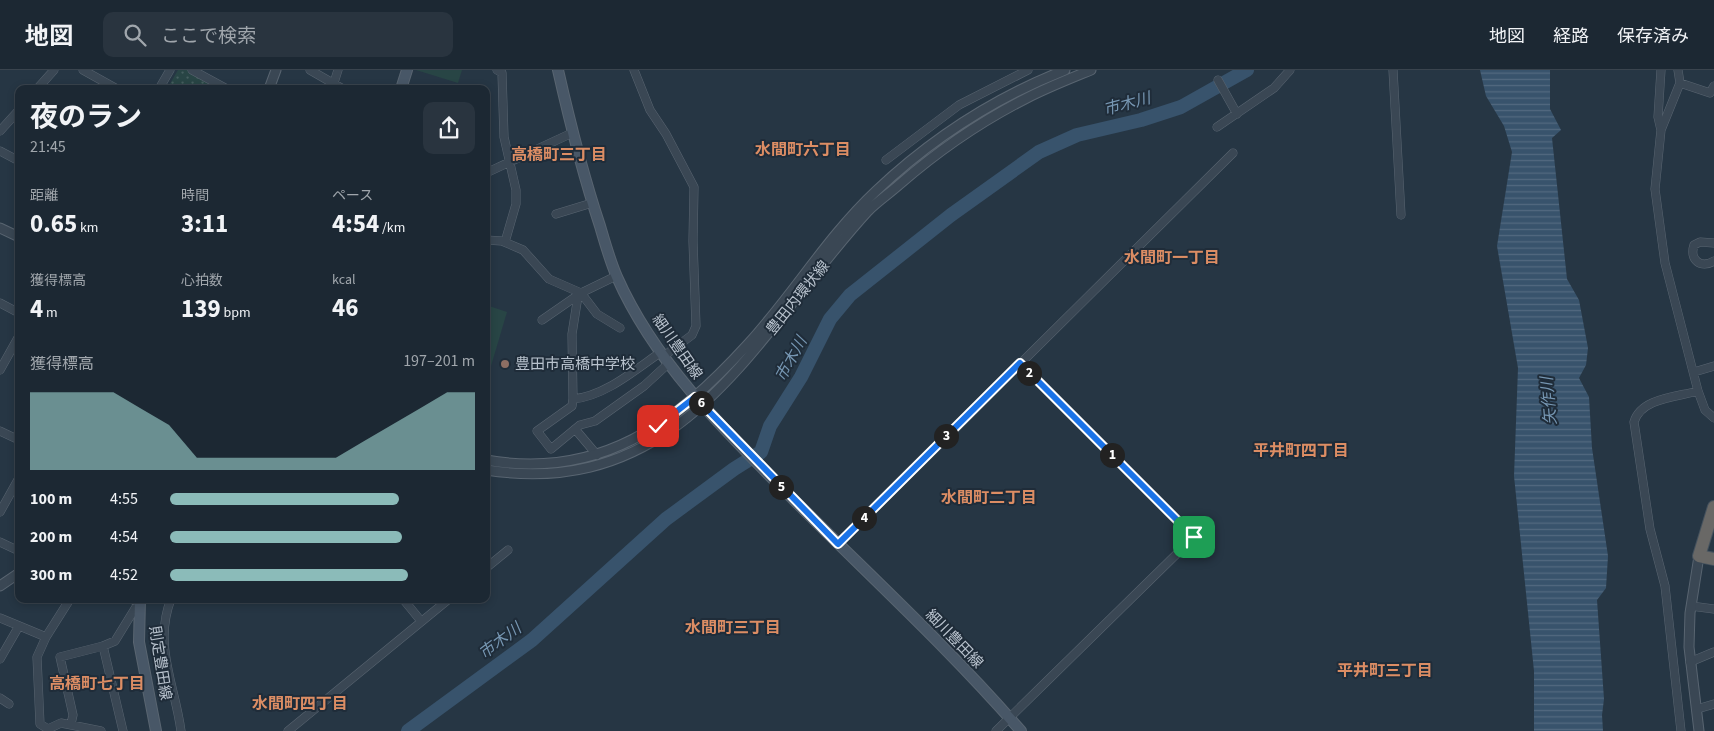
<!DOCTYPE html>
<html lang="ja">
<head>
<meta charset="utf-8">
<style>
	body { margin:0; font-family:"Source Sans 3","Noto Sans JP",sans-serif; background:#29343f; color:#f1f3f6; height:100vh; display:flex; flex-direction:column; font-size:19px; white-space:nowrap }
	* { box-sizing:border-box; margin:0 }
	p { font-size:16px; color:#a0a6ac }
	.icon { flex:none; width:28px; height:28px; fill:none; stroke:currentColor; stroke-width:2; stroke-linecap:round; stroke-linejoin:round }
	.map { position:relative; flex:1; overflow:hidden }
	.drawer { position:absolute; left:15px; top:15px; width:475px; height:518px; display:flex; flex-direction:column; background:#1c2833; border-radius:10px; box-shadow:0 2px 8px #0003,0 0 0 1px #3a444e }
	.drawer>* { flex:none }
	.pin { position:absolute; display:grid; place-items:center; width:42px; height:42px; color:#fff; margin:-21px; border-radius:10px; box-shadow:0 2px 8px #0006 }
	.km { position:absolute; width:25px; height:25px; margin:-12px; border-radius:50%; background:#222; color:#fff; font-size:14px; line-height:25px; text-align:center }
	.round { display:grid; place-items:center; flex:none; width:52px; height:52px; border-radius:10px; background:#29343f }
	.headline { display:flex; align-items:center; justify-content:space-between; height:85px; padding:0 15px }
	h1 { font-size:28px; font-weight:700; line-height:38px }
	.metrics { display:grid; grid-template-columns:repeat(3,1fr); gap:8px; height:85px; padding:5px 15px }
	.metrics div { display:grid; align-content:center }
	.metrics b { font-size:25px; font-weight:700 }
	.metrics small { font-size:14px; font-weight:400 }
	.metrics p { font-size:14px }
	.chart { height:140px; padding:10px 15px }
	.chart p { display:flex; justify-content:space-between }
	.chart svg { width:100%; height:90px; margin-top:5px; fill:#8bbbb9; opacity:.7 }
	ul { padding:0 15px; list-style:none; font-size:16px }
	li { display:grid; grid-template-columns:80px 60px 1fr; align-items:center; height:38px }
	li i { height:12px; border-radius:6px; background:#8bbbb9 }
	header { display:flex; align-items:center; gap:30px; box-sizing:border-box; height:70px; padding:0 25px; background:#1c2833; border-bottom:1px solid #3a444e }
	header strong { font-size:24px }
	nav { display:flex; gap:28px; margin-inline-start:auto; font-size:18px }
	.search { width:350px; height:45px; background:#29343f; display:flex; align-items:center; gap:12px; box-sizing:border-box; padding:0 18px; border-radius:10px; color:#a0a6ac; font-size:19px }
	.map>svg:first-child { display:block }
</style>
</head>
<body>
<header>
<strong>地図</strong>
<div class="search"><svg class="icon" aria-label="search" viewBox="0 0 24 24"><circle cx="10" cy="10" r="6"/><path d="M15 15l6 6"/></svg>ここで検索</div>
<nav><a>地図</a><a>経路</a><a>保存済み</a></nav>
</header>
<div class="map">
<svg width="1714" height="661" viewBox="0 0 1714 661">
	<defs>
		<pattern id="park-dots" width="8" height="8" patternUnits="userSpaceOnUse" patternTransform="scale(1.25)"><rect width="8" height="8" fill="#284545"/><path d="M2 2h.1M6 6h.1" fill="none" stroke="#455e5f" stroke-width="1.8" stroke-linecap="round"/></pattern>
		<pattern id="water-rules" width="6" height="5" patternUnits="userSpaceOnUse" patternTransform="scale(1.25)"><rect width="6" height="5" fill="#38536c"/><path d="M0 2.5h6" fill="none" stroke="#536a80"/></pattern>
	</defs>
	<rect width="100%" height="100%" fill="#263644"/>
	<path fill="url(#park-dots)" d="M178 0H188L221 19H167Z"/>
	<path fill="#284545" d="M416 0H462L458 13Z
		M486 235 507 242 486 313Z"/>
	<path fill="url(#water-rules)" d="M1480 0H1550V39L1561 60 1552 68 1567 209 1579 230 1588 278 1586 295 1579 308 1589 327 1592 378 1608 486 1606 518 1597 530 1604 629 1602 645 1603 661H1534V601L1514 406 1518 298 1497 176 1512 82 1504 56 1486 26Z"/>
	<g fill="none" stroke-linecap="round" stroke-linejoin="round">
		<path stroke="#38536c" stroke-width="14" d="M408 661 532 570 666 449 734 399 761 382 770 356 801 307 830 249 850 225 951 145 1039 82 1077 65 1141 50 1181 37 1247 0"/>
		<g stroke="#596571" stroke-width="9">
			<path id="minor" d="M83 0 117 19
				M192 0 227 19
				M310 0 343 19
				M497 0 502 3 504 67 516 120V134L505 172
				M634 0 650 40 666 64 694 117 693 171 696 256 692 265 664 286
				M1393 0 1401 145
				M1678 0 1680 13 1661 60 1655 119 1665 193 1698 321 1705 340 1714 348
				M1218 10 1237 44
				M1680 13 1710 23 1714 16
				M37 19 54 0
				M159 19 170 0
				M332 19 338 0
				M1217 57 1274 18 1290 0
				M1661 60 1658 47 1661 0
				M0 61 19 40
				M0 81 19 91
				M886 90 959 35 1028 0
				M486 103 572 63
				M556 144 592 133
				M486 170 502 171 523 180 549 209 581 223 597 244 620 258
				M1714 173 1700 172 1694 175C1689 190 1701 199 1714 191
				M0 233 19 243
				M542 250 581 223 616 206
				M661 282C635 300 605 326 573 329L572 336 537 361 551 379 580 355 595 351 644 316 669 293
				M0 300 19 266
				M1694 302 1714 296
				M573 329 572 264 578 226
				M575 359 597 385
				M0 361 19 370
				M0 442 19 408
				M0 472 19 481
				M838 474 1233 83
				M486 498 508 480
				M171 529C153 575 175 615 181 661
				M403 529 421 551
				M1691 536 1714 539
				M0 548 46 567 70 529
				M46 567 37 587 40 654 48 659 61 653 101 661
				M103 576 115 571 139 532 130 529
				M0 589 19 556
				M1690 592 1714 582
				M0 628 9 634
				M1697 639 1714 634
				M71 654 73 645 60 587 103 576 123 661
				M288 661 449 529
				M996 661 1194 467 1020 293
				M1681 661 1665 516 1650 459 1634 352C1641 328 1677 327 1698 321"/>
		</g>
		<g stroke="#596571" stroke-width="11">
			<path id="tertiary" d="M269 19 276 0
				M0 158 19 167
				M486 390C600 410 675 354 748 274 793 225 827 167 876 121 932 68 994 28 1065 0
				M486 400C685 431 756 263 868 141 878 131 890 123 900 114 938 81 980 52 1025 29 1046 18 1069 9 1091 0
				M0 516 19 503
				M1699 661 1689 577 1690 543 1699 486"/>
		</g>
		<g stroke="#596571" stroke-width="12">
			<path id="secondary" d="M558 0C570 53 583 105 600 156 605 173 610 191 617 207 655 293 726 362 791 427 868 504 949 578 1021 661
				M401 19 407 0
				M140 529 139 572 156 661"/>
		</g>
		<g stroke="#45525e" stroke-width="14">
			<path id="trunk" d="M1714 437 1699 486 1714 489"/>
		</g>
		<use href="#minor" stroke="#3a4754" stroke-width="8"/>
		<use href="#tertiary" stroke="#3a4754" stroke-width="9"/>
		<use href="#secondary" stroke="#485767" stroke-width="10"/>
		<use href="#trunk" stroke="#696866" stroke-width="12"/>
	</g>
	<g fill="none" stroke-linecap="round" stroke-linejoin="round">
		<g stroke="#fff" stroke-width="10">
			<path id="route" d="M658 356 695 327 838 474 1020 293 1194 467"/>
		</g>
		<use href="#route" stroke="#1a73e8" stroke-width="6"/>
	</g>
	<circle fill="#8d6e63" stroke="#1f2c39" stroke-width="2" cx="505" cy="294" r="5"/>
	<g text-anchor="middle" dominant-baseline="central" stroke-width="4" stroke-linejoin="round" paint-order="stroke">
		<g font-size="15" fill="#b8c2cd" stroke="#1f2c39">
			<text transform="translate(798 228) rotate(-51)">豊田内環状線</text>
			<text transform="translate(677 277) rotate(55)">細川豊田線</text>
			<text transform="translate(954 569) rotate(46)">細川豊田線</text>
			<text transform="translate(160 593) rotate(81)">則定豊田線</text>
		</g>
		<g font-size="15" fill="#b8c2cd" stroke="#1f2c39" text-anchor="start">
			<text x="515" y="294">豊田市高橋中学校</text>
		</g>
		<g font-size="16" font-style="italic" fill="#7696b2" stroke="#1f2c39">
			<text transform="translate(1127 34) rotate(-15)">市木川</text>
			<text transform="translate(791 289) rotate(-61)">市木川</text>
			<text transform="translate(1549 331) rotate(-95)">矢作川</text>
			<text transform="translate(500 571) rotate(-37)">市木川</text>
		</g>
		<g font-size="16" font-weight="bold" fill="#dc8d64" stroke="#1f2c39">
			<text x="803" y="80">水間町六丁目</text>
			<text x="559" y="85">高橋町三丁目</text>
			<text x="1172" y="188">水間町一丁目</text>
			<text x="1301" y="381">平井町四丁目</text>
			<text x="989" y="428">水間町二丁目</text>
			<text x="733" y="558">水間町三丁目</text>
			<text x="1385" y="601">平井町三丁目</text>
			<text x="97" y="614">高橋町七丁目</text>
			<text x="300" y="634">水間町四丁目</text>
		</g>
	</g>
</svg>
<div class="pin" style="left:1194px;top:467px;background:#1e9e55"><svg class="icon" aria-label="arrive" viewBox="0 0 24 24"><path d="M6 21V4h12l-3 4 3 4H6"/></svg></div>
<div class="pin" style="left:658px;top:356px;background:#d93025"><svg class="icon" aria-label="check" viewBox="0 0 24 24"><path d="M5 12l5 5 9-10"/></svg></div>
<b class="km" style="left:1112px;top:385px">1</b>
<b class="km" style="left:1029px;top:303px">2</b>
<b class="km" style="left:946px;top:366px">3</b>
<b class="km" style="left:864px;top:448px">4</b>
<b class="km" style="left:781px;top:417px">5</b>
<b class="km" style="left:701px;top:333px">6</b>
<section class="drawer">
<div class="headline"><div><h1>夜のラン</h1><p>21:45</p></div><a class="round"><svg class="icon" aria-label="share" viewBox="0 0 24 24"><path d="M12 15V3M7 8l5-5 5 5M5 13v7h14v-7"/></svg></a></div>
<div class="metrics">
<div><p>距離</p><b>0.65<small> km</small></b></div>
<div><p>時間</p><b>3:11</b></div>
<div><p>ペース</p><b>4:54<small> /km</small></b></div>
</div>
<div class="metrics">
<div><p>獲得標高</p><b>4<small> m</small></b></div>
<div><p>心拍数</p><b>139<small> bpm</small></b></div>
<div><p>kcal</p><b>46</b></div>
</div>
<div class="chart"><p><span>獲得標高</span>197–201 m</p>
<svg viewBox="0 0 160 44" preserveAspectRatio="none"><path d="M0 44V6L10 6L20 6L30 6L40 14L50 22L60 38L70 38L80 38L90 38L100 38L110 38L120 30L130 22L140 14L150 6L160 6V44z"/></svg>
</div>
<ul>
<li><b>100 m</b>4:55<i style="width:75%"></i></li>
<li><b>200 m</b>4:54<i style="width:76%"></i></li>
<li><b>300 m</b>4:52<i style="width:78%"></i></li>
</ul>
</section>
</div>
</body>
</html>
